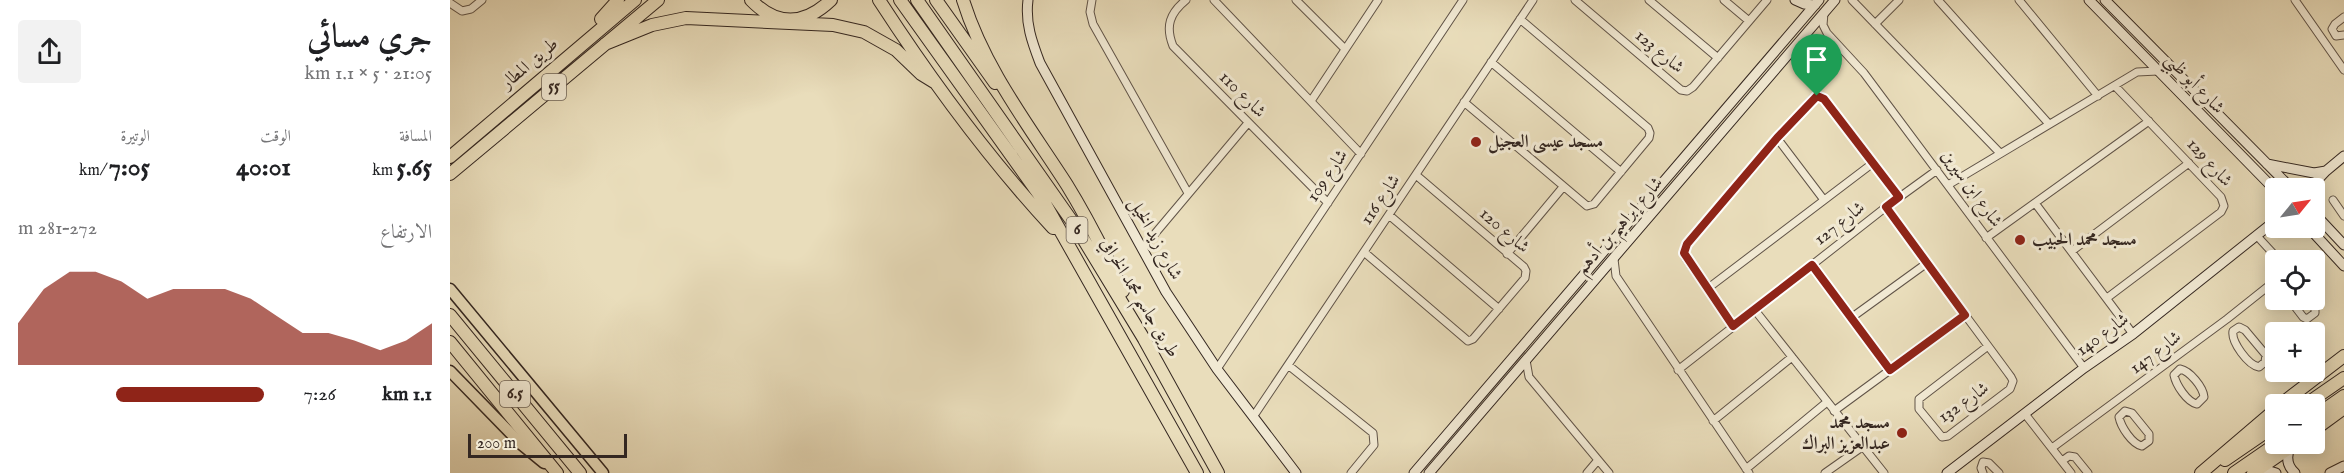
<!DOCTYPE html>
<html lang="ar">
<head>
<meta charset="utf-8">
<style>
	body { margin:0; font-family:"IM FELL English",Amiri,serif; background:#f2f2f2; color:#202124; direction:rtl; height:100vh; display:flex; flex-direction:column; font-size:22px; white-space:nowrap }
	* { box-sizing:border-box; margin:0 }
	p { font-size:20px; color:#757577 }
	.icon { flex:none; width:33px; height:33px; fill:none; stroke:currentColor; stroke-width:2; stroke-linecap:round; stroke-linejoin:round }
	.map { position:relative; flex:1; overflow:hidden; direction:ltr }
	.details { display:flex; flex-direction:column; background:#fff; width:450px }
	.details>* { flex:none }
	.needle { width:39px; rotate:60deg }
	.buttons { position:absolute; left:1815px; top:178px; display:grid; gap:12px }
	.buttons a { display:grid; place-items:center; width:60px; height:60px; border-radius:6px; background:#fff; box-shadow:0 3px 15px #0003; font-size:30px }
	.scale { position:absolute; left:18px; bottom:15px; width:159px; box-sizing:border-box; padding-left:6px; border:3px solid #342721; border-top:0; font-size:16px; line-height:21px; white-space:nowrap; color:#342721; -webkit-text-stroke:4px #f1e9d3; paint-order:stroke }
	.pin { position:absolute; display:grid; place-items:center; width:51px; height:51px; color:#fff; margin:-62px -26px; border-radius:50% 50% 50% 0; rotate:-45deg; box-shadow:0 0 6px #0007 }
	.pin .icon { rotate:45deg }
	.round { display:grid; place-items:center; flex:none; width:63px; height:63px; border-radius:6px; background:#f2f2f2 }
	.head { display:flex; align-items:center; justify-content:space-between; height:102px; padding:0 18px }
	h1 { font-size:33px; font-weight:700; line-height:45px }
	.metrics { display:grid; grid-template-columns:repeat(3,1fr); gap:9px; height:102px; padding:6px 18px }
	.metrics div { display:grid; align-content:center }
	.metrics b { font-size:26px; font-weight:700 }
	.metrics small { font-size:16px; font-weight:400 }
	.metrics p { font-size:16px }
	.chart { height:168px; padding:12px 18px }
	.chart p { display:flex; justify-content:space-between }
	.chart svg { width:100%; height:108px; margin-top:6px; fill:#8f2418; opacity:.7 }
	ul { padding:0 18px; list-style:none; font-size:20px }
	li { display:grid; grid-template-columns:96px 72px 1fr; align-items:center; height:45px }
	li i { height:15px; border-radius:8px; background:#8f2418 }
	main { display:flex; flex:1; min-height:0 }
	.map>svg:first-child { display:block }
</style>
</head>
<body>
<main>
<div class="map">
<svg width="1894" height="473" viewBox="0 0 1894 473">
	<rect width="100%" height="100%" fill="#e9ddbb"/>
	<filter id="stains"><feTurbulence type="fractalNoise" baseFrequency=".00333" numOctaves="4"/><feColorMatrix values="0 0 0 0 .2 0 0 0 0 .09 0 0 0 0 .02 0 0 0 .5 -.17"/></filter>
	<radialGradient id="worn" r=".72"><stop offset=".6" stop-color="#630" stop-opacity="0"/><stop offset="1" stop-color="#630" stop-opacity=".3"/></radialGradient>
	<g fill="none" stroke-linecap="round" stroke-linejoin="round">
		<g stroke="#615448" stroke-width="9">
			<path id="street" d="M642 0 640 12 643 24 738 193
				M736 0C720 13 715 26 723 46L878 203
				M764 0 911 154
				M846 0 895 49
				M1125 0 1231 90 1237 91 1243 87 1317 0
				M1199 0 1268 58
				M1274 0 1299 21
				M1402 0 1550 153
				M1488 0 1599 124
				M1569 0 1648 96
				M1845 0 1894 70
				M0 3 12 11 21 9 32 0
				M1374 13 1373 25 1377 33 1414 73 1634 368
				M1894 17 1885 24 1882 29 1886 36 1894 35
				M1425 24 1449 0
				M1041 62 1171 172
				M861 101 928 0
				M1014 102 1137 206 1144 204 1199 138 1200 133 1198 128 1070 19
				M1327 138 1374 200
				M1498 185 1687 72 1708 71
				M1883 200 1894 216
				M1585 203 1683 334
				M1436 207C1477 264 1519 320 1561 377L1563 381 1560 389 1498 436 1492 437 1469 409V399L1538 346
				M939 215 1049 309
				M1807 236 1830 261
				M1536 238 1699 121
				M692 249 798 123
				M1622 251 1739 163
				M914 252 1018 341 1023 339 1075 278 1076 271 1074 267 966 175
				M1057 254 1113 187
				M1164 259 1166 276 1299 473
				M1362 265 1440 370
				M1257 289 1423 163
				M1657 298 1771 212 1774 206 1771 197 1665 86
				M1840 300 1853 317 1857 319 1865 313V308L1859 300
				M1304 309 1434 473
				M1401 318 1477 263
				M1283 326 1235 257V247L1363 98 1370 96 1374 99 1449 197
				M1789 327 1795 330 1816 355 1815 362 1809 367C1798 365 1781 342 1783 331Z
				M1076 360 1079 377 1159 473
				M838 365 923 433 924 445 901 473
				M767 369 1013 0
				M1730 369C1740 371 1753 387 1754 397L1747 404C1737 402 1726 385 1724 375Z
				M1228 370 1436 207 1487 170
				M1384 411 1515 315
				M1675 411 1682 413 1699 434V441L1692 446C1682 444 1671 427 1669 417Z
				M1575 414 1621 473
				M803 417 1083 0
				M1263 421 1342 357
				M1602 448 1777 319 1826 280
				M1612 461 1619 456 1625 457 1638 473
				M1296 469 1377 402
				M1137 473 1148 460
				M1375 473 1412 447
				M1533 473 1531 468 1533 462 1539 463 1549 473"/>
		</g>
		<g stroke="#342721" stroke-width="11">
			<path id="secondary" d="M578 0C575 23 582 42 590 63L716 292 767 369 846 473
				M1345 0 1354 4 1365 5
				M1639 0 1826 191
				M1655 0 1842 189
				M1817 164 1864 173 1876 171
				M1859 189 1876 171 1894 156
				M1864 213 1894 245
				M1859 228 1894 266
				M1840 447C1836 457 1837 466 1845 473
				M1810 468 1826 473
				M964 473 1369 0
				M979 473 1385 0
				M1497 473 1634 368 1683 334 1826 220
				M1880 473 1894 466"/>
		</g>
		<g stroke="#342721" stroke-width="13">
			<path id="primary" d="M0 289 153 473
				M0 371 72 445 94 463"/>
		</g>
		<g stroke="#342721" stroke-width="14">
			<path id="highway" d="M301 0C327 27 355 25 381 0
				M429 0C481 80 538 158 603 228
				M450 0 593 200 747 473
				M467 0 626 227 694 339 768 473
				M486 0 545 83
				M513 0C534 68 579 126 617 185 638 219 656 255 673 291
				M151 19 168 0
				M155 44 202 25 236 18 383 25 414 32 446 50 471 74 484 82
				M0 157 185 0
				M0 174 208 0
				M0 315 130 473
				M0 342 107 473
				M1830 405 1894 356
				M1855 405 1894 378
				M1864 417 1894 396
				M1864 430 1894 408
				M1775 460 1826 425
				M1751 473 1826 409
				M1784 473 1826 444
				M1803 473 1845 444"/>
		</g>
		<use href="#street" stroke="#f1e9d3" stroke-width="7"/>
		<use href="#secondary" stroke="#f1e9d3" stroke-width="9"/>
		<use href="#primary" stroke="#e9ddbb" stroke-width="10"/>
		<use href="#highway" stroke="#e9ddbb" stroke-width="12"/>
	</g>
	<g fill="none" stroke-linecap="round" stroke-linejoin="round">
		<g stroke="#fff" stroke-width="12">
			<path id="route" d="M1367 96 1374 99 1449 197 1436 207 1515 315 1440 370 1362 265 1283 326 1234 253 1237 244 1327 138Z"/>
		</g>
		<use href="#route" stroke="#8f2418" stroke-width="8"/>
	</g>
	<g fill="#8f2418" stroke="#f1e9d3" stroke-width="2">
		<circle cx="1026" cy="142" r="6"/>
		<circle cx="1570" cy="240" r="6"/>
		<circle cx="1452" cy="433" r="6"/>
	</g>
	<g text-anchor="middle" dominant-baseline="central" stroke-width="6" stroke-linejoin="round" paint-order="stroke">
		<g fill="#f1e9d3" stroke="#6d6156" stroke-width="1.5">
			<rect x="92" y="74" width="24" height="26" rx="4.5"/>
			<rect x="616.5" y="217" width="21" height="26" rx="4.5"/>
			<rect x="50" y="381" width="30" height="26" rx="4.5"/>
		</g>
		<g font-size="16" font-weight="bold" fill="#342721">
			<text x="104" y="87">55</text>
			<text x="627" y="230">6</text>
			<text x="65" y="394">6.5</text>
		</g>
		<g font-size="18" fill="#342721" stroke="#f1e9d3">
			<text transform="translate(1209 52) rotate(40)">شارع 123</text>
			<text transform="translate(80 64) rotate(-40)">طريق المطار</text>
			<text transform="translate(1744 84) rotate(46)">شارع أبو ظبي</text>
			<text transform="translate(792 95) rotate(45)">شارع 110</text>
			<text transform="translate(1759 163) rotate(48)">شارع 129</text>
			<text transform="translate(878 176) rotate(-56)">شارع 109</text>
			<text transform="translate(1521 189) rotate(54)">شارع ابن سيرين</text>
			<text transform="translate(931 200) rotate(-56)">شارع 116</text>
			<text transform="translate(1390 224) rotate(-38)">شارع 127</text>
			<text transform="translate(1170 226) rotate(-49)">شارع إبراهيم بن أدهم</text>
			<text transform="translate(1054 231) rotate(41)">شارع 120</text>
			<text transform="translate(705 239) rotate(61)">شارع زيد الخيل</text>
			<text transform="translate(689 298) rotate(59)">طريق جاسم محمد الخرافي</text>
			<text transform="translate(1653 335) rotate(-36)">شارع 140</text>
			<text transform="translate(1706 353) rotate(-37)">شارع 147</text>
			<text transform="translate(1514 403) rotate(-35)">شارع 132</text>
		</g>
		<g font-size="18" font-weight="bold" fill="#342721" stroke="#f1e9d3" text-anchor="start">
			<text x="1038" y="142">مسجد عيسى العجيل</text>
			<text x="1582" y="240">مسجد محمد الحبيب</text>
			<text x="1440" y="423" text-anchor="end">مسجد محمد<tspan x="1440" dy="21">عبدالعزيز البراك</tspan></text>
		</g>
	</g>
	<rect width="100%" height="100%" filter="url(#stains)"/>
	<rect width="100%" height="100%" fill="url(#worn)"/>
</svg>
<div class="buttons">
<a><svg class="needle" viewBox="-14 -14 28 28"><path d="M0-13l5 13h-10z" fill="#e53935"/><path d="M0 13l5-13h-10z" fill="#757577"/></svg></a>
<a><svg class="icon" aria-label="locate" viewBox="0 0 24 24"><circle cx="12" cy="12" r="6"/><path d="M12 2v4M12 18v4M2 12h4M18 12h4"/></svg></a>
<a>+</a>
<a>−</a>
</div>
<div class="scale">200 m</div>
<div class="pin" style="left:1367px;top:96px;background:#1e9e55"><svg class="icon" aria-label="arrive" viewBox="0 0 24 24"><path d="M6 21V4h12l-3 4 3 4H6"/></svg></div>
</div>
<section class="details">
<div class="head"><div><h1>جري مسائي</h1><p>21:05 · 5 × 1.1 km</p></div><a class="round"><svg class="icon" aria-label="share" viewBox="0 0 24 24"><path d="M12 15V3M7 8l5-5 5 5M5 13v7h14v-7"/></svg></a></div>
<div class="metrics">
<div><p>المسافة</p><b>5.65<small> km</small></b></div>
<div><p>الوقت</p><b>40:01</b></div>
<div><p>الوتيرة</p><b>7:05<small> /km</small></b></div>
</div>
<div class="chart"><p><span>الارتفاع</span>272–281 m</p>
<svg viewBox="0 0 160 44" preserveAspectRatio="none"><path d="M0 44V27L10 13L20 6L30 6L40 10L50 17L60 13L70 13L80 13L90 17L100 24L110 31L120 31L130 34L140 38L150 34L160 27V44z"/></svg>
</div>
<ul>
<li><b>1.1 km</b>7:26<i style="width:60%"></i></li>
</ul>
</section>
</main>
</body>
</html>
